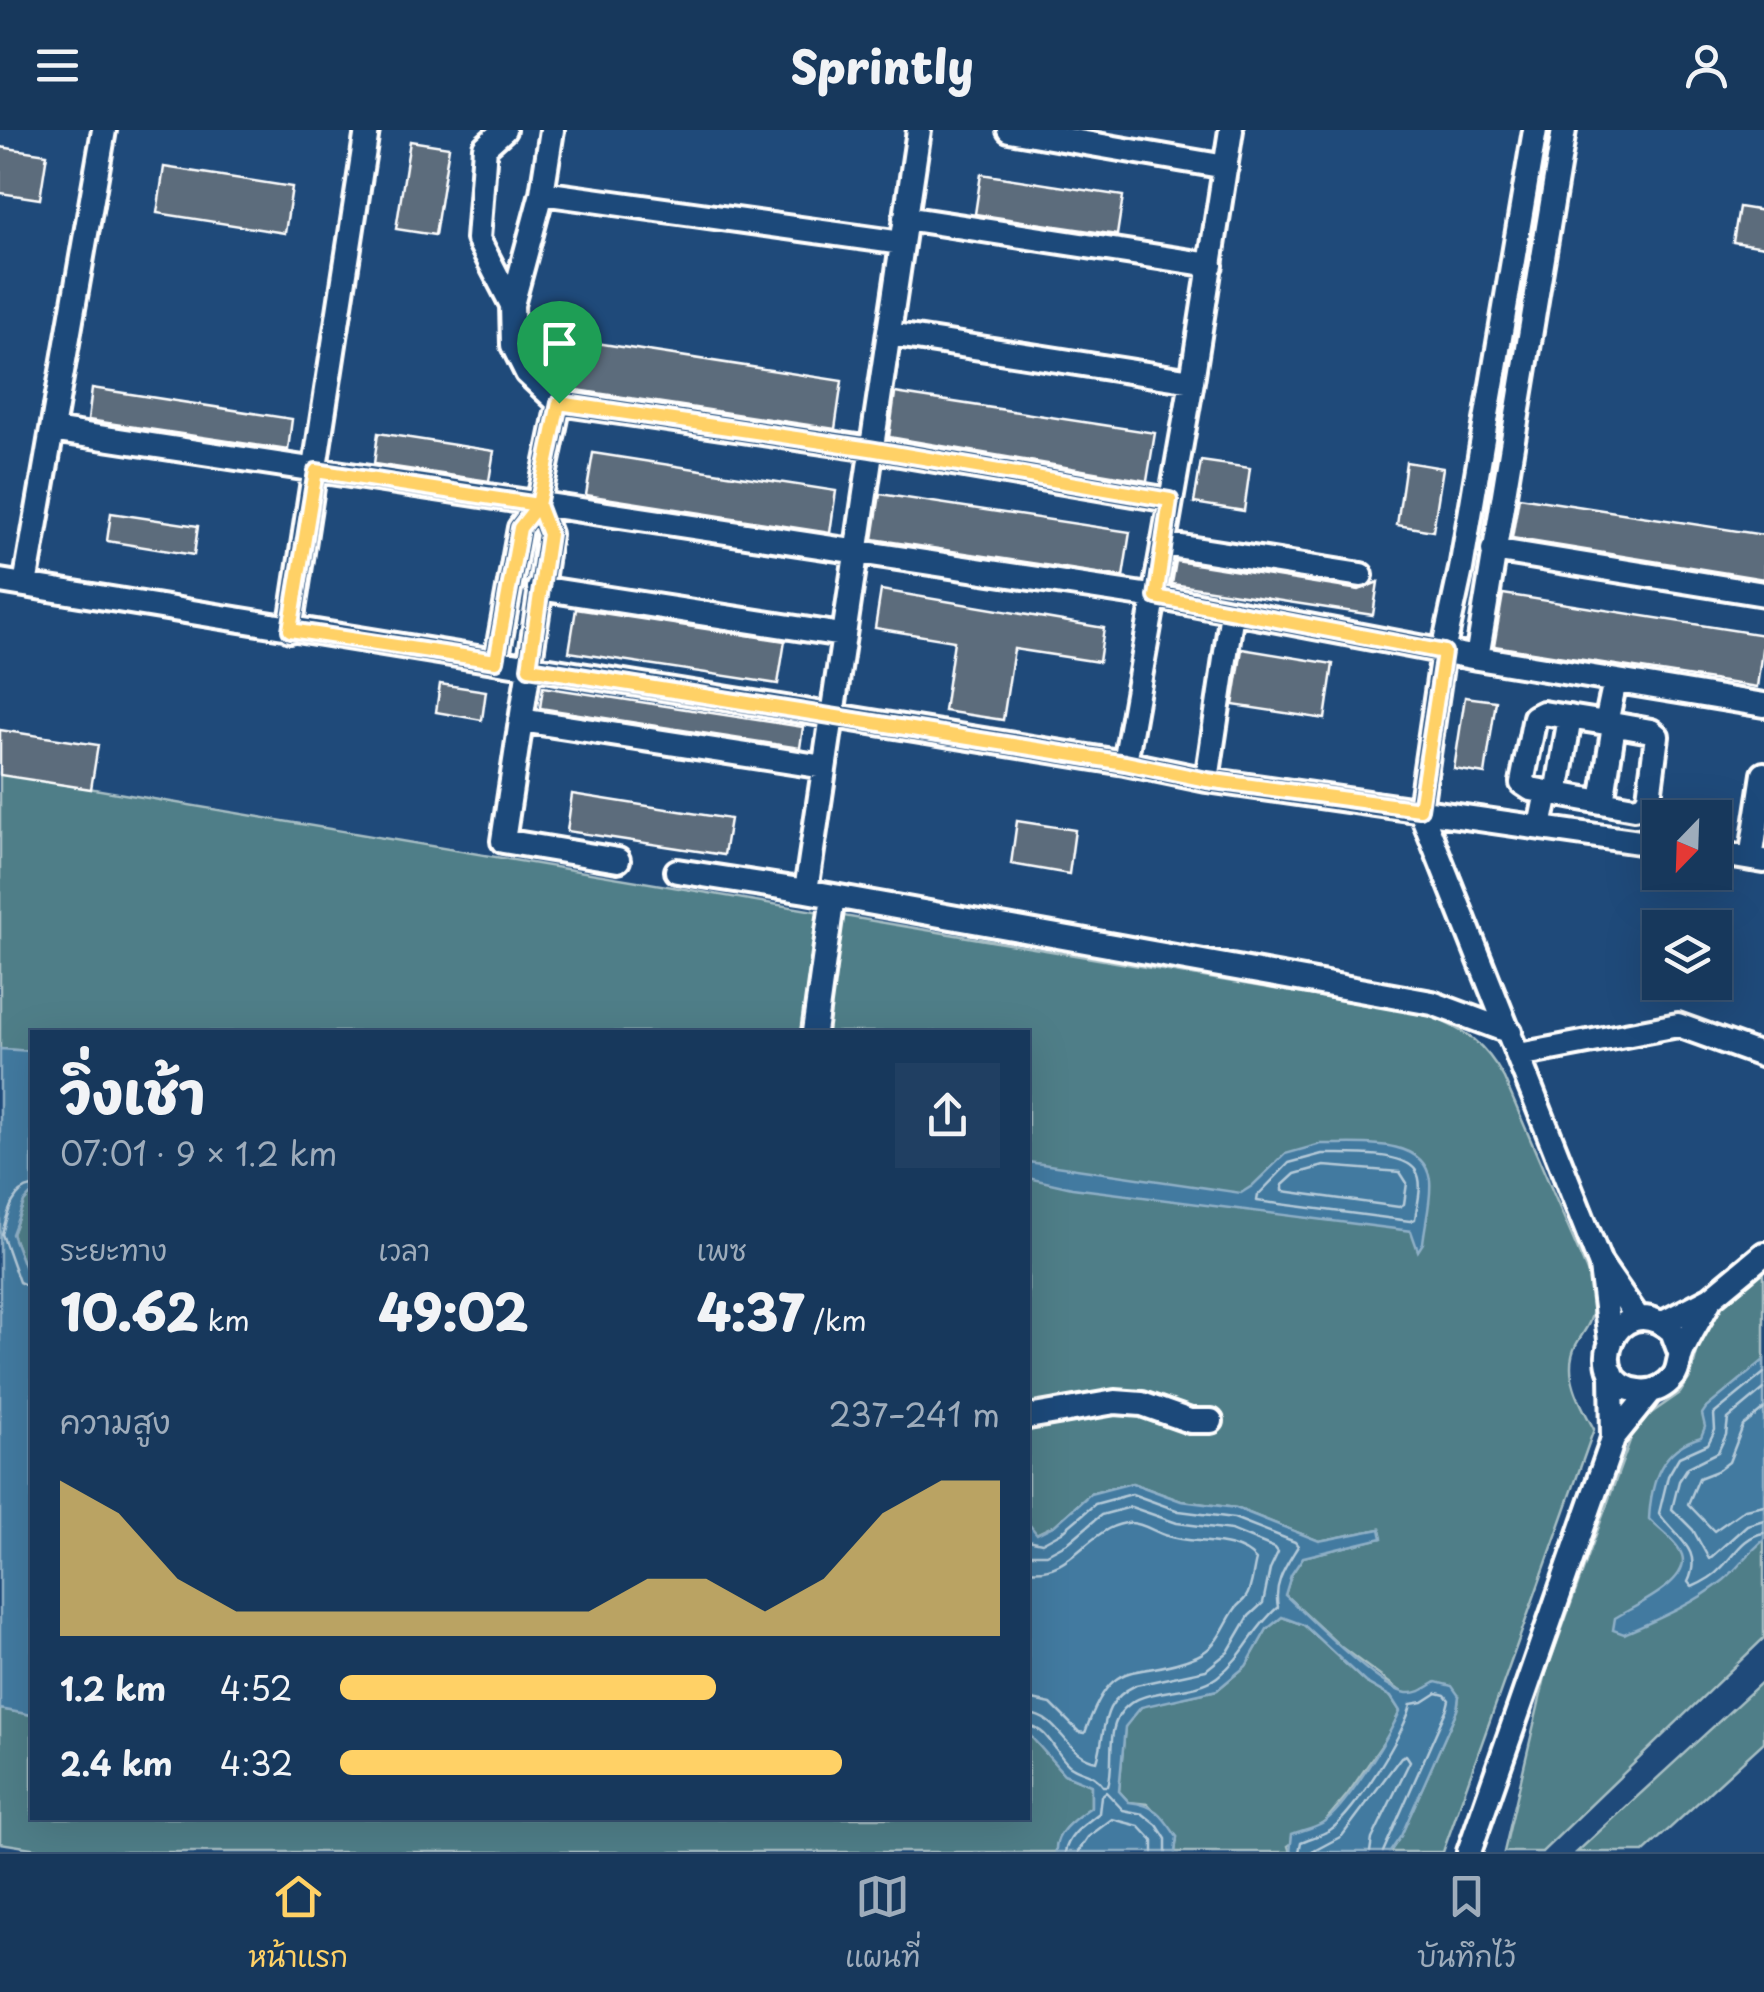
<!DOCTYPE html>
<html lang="th">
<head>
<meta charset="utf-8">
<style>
	body { margin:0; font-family:"Playpen Sans","Playpen Sans Thai",sans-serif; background:#203f62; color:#f1f3f6; height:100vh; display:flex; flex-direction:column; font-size:38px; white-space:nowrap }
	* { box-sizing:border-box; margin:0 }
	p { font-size:32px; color:#9eacbb }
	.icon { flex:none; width:55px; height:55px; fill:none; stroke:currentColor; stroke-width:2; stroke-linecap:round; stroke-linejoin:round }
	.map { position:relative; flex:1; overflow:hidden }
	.details { position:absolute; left:30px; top:900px; width:1000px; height:790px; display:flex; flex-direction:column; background:#17385c; border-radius:0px; box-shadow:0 10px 40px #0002,0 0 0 2px #365272 }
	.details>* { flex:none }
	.needle { width:65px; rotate:203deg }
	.buttons { position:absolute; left:1642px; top:670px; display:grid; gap:20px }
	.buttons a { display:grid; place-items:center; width:90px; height:90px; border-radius:0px; background:#17385c; box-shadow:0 10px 40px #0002,0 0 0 2px #365272; font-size:50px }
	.pin { position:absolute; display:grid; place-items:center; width:85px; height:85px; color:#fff; margin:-102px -42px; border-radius:50% 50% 50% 0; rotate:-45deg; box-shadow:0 0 10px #0007 }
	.pin .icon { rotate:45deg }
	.round { display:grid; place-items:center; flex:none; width:105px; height:105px; border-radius:0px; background:#203f62 }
	.headline { display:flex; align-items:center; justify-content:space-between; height:170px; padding:0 30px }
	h1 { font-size:55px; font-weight:800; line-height:75px }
	.stats { display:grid; grid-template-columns:repeat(3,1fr); gap:15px; height:170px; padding:10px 30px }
	.stats div { display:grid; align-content:center }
	.stats b { font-size:50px; font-weight:800 }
	.stats small { font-size:28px; font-weight:400 }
	.stats p { font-size:28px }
	.chart { height:280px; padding:20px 30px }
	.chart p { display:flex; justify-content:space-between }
	.chart svg { width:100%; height:180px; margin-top:10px; fill:#ffd166; opacity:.7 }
	ul { padding:0 30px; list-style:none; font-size:32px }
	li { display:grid; grid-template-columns:160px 120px 1fr; align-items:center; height:75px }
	li i { height:25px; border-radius:12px; background:#ffd166 }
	header { display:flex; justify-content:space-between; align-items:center; height:130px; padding:0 30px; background:#17385c; font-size:45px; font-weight:800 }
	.tabs { display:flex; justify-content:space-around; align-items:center; height:140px; border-top:2px solid #365272; background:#17385c; font-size:28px; color:#9eacbb }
	.tabs a { display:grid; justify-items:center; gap:5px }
	.tabs .active { color:#ffd166 }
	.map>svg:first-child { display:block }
</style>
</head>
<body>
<header><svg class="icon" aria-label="menu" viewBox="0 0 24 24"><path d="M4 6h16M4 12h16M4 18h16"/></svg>Sprintly<svg class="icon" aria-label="person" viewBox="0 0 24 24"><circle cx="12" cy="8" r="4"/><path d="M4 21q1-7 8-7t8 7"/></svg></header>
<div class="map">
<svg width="1764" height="1722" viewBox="0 0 1764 1722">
	<rect width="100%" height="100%" fill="#1f4a7a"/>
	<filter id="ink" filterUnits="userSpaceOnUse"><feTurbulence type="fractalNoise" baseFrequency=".01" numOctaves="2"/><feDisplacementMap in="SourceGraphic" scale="20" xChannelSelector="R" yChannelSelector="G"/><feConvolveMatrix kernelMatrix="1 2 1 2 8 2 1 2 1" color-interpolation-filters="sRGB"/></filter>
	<g filter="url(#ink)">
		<path fill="#4f7e88" stroke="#a7bec4" stroke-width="2.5" d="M0 643 1428 885C1466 901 1484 912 1504 948L1589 1146C1590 1156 1594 1168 1593 1178 1592 1193 1583 1202 1576 1215 1562 1242 1580 1274 1594 1299L1443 1722H1390L1401 1705 1457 1580 1459 1566 1403 1563 1341 1517 1285 1465 1291 1445 1303 1427 1381 1408 1380 1399 1319 1411 1236 1378 1181 1371 1132 1353 1090 1364 1055 1395 1036 1404 1028 1393V902H32V921L0 919Z
			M32 1063V1157L12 1104 24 1072Z
			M1764 1141V1508L1542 1722H1504L1546 1543 1632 1305 1650 1284 1680 1263 1691 1246 1703 1199 1716 1181Z
			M1282 1487 1304 1495 1365 1552 1391 1567 1400 1581 1390 1603 1347 1665 1325 1691 1288 1716 1290 1722H1175L1177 1707 1148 1674 1129 1672 1119 1661 1125 1596 1142 1576 1217 1560 1246 1536 1267 1499Z
			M1764 1550V1612L1644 1722H1577Z
			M0 1579 32 1585V1688H1028V1603L1064 1644 1091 1655V1677C1076 1688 1055 1702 1056 1722H57L0 1713Z"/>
		<path fill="#437aa0" stroke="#8eafc6" stroke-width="2.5" d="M0 919 32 921V1063L24 1072 12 1104 32 1157V1585L0 1579Z
			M1321 1014C1353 1015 1424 1005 1430 1050 1432 1069 1425 1093 1423 1113L1418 1121 1411 1101 1072 1058 1028 1048V1032L1241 1063 1252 1056 1285 1024Z
			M1764 1230V1410C1749 1422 1738 1438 1724 1450 1694 1474 1658 1489 1624 1504L1613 1500 1615 1488C1634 1476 1691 1452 1682 1425 1677 1411 1659 1400 1649 1389 1651 1351 1661 1318 1701 1307L1705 1297 1702 1284 1706 1278Z
			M1132 1353 1181 1371 1236 1378 1319 1411 1380 1399 1382 1408 1303 1427 1291 1445 1285 1465C1308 1486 1379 1559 1407 1563 1419 1564 1426 1558 1436 1552L1452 1556 1459 1566 1457 1580 1401 1706 1390 1722H1290L1292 1704C1302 1700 1313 1698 1322 1693 1344 1681 1389 1606 1400 1581L1391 1567 1365 1552 1304 1495 1282 1487 1267 1499 1246 1536 1217 1560 1141 1577 1125 1597 1119 1661 1129 1672C1156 1675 1162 1685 1177 1707L1175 1722H1056C1054 1702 1076 1688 1091 1677V1655L1064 1644 1028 1603V1393L1037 1404 1055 1395 1090 1364Z"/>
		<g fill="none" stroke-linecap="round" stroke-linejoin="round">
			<path stroke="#b4cad9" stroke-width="2.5" d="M1322 1024C1344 1024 1404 1021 1416 1041 1424 1053 1417 1075 1415 1089L1410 1091 1257 1071 1258 1065 1289 1033Z
				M1324 1036 1400 1042 1407 1053 1404 1074 1399 1077 1283 1061V1055L1295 1044Z
				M32 1057C12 1060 7 1086 2 1104L19 1152 32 1158
				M1764 1243 1714 1284 1715 1300 1708 1314 1679 1327 1668 1346 1659 1383C1674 1407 1704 1418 1688 1452L1692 1457C1701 1453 1713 1447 1720 1439 1734 1426 1743 1406 1764 1403
				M1764 1259 1728 1289 1726 1305 1718 1322 1688 1337 1679 1351 1672 1379 1693 1400 1709 1429 1747 1395 1764 1390
				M1764 1279 1743 1296 1729 1332 1717 1341 1699 1348 1688 1374 1714 1401 1745 1379 1764 1375
				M1028 1410 1042 1413 1062 1402 1095 1374 1132 1364 1179 1381 1234 1388 1295 1412 1298 1416C1286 1436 1273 1453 1278 1477 1251 1500 1246 1525 1217 1547 1187 1569 1130 1551 1115 1594 1108 1613 1114 1637 1108 1656H1103C1094 1642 1081 1644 1069 1635 1054 1622 1049 1599 1028 1596
				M1028 1424H1047L1069 1412 1101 1385 1131 1377 1177 1393 1231 1400 1275 1418 1278 1422 1270 1439 1263 1473 1249 1486 1228 1522 1206 1540 1136 1555C1098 1573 1107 1600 1097 1631 1066 1627 1060 1586 1028 1584
				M1028 1440C1065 1445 1080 1414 1108 1399 1113 1396 1126 1392 1131 1393 1143 1393 1156 1403 1168 1406 1196 1415 1236 1407 1256 1430 1253 1440 1252 1459 1246 1467 1243 1472 1238 1474 1235 1479 1223 1496 1218 1517 1197 1526 1134 1553 1114 1519 1085 1603L1079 1602 1051 1574 1028 1569
				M1065 1722C1069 1703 1085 1695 1099 1683L1101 1666 1106 1662 1123 1680 1143 1684 1157 1695 1166 1709V1722
				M1078 1722 1088 1707 1112 1689 1139 1696 1153 1711V1722
				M1299 1722 1301 1712C1310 1708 1322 1705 1330 1700 1353 1685 1407 1600 1411 1574L1423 1572 1437 1563 1445 1565 1449 1570 1447 1578 1383 1722
				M1312 1722 1342 1706 1401 1627 1406 1625 1410 1631 1372 1709 1370 1722"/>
		</g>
		<path fill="#5c6c7c" stroke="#fff" stroke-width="2.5" d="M410 11 449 17 435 105 396 99Z
			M0 17 47 24 40 69 0 63Z
			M164 37 292 57 285 103 157 83Z
			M981 44 1123 66 1117 105 975 84Z
			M1739 77 1764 81V117L1733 112Z
			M577 210 842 251 835 299 570 259Z
			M92 258 292 289 288 320 88 290Z
			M895 263 1155 303 1147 351 889 307Z
			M378 303 494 321 489 351 374 334Z
			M593 323 836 361 830 403 586 365Z
			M1201 331 1250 338 1244 381 1194 373Z
			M1406 332 1443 338 1433 401 1397 395Z
			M880 364 1130 402 1123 447 873 409Z
			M1519 367 1764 405V449L1512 408Z
			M111 383 198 396 194 425 107 411Z
			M1176 431 1359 460 1378 452 1373 485 1172 454Z
			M881 460 1104 498 1099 532 1014 519 1003 590 944 581 954 511 875 498Z
			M1503 464 1764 505 1757 557 1494 516Z
			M576 479 785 511 778 554 569 522Z
			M1242 519 1333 534 1325 589 1233 575Z
			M440 554 486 561 482 590 436 582Z
			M543 557 803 597 800 618 540 578Z
			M1465 567 1496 571 1485 644 1454 639Z
			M0 600 98 615 91 659 0 645Z
			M572 664 730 689 724 725 567 701Z
			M1017 691 1075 700 1069 744 1011 734Z"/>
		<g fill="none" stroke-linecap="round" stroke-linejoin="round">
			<g stroke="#fff" stroke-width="30">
				<path id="minor" d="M504 0 485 17 478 109 512 175
					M919 0 806 761 1432 873 1510 902
					M1009 0 1226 37
					M1535 0 1461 439 1443 522 1420 679 1600 1133 1638 1188
					M542 63 902 113
					M905 88 1211 135
					M890 204 1192 251
					M559 273 871 319 1169 370
					M52 300 1156 467 1477 528 1764 575
					M538 375 549 404 503 711 618 730
					M1163 414 1361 445
					M1493 420 1764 464
					M0 451 1125 633 1207 650 1660 715
					M25 455 104 0
					M539 458 842 505
					M290 500 367 0
					M1477 528 1564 0
					M496 531 520 398 538 375 559 273 527 243 513 215 512 175 542 63 552 0
					M521 590 824 637
					M1125 633 1192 251 1231 0
					M1207 650 1232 482
					M1547 662 1634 678 1644 675 1649 667 1657 606 1651 601 1606 593 1615 551
					M1557 664 1570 587
					M1602 672 1614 595
					M1540 697 1547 662 1531 659 1522 653 1535 587 1543 583 1606 593
					M1715 723 1764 731
					M1751 729 1764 644
					M677 741 806 761
					M814 902 833 766
					M1519 925 1678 895 1764 926
					M1601 1137 1610 1210
					M1663 1193 1711 1168 1764 1124
					M1681 1225 1672 1201C1615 1153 1579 1254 1639 1261 1653 1263 1665 1257 1674 1246 1679 1239 1678 1232 1681 1224 1689 1205 1702 1186 1711 1168
					M1028 1287 1115 1272 1142 1274 1190 1291H1211
					M1613 1308 1651 1261
					M1469 1722 1609 1321 1613 1308 1612 1243"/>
			</g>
			<use href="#minor" stroke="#1f4a7a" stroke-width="22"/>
		</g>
	</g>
	<g fill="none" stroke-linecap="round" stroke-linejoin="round" filter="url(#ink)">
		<g stroke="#fff" stroke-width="20">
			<path id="route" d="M559 273 538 375 520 398 496 531 290 500 316 341 538 375 549 404 529 538 1125 633 1207 650 1420 679 1444 522 1156 467 1170 370 870 319 559 273"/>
		</g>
		<use href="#route" stroke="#ffd166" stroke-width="12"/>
	</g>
</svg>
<div class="buttons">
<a><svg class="needle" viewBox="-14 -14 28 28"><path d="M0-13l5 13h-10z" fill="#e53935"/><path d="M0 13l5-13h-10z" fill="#9eacbb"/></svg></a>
<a><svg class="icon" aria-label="layers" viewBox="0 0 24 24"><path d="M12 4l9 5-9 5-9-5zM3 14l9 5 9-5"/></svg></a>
</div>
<div class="pin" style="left:559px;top:273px;background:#1e9e55"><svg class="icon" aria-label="arrive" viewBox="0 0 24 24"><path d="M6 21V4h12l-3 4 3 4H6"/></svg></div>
<section class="details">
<div class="headline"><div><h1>วิ่งเช้า</h1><p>07:01 · 9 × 1.2 km</p></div><a class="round"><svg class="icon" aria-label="share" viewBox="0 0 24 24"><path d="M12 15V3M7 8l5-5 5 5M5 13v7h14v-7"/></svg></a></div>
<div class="stats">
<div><p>ระยะทาง</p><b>10.62<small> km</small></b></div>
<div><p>เวลา</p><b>49:02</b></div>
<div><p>เพซ</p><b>4:37<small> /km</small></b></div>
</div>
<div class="chart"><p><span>ความสูง</span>237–241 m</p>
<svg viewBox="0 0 160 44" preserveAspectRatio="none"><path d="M0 44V6L10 14L20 30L30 38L40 38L50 38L60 38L70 38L80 38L90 38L100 30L110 30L120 38L130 30L140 14L150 6L160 6V44z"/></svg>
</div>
<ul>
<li><b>1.2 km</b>4:52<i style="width:57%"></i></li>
<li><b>2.4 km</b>4:32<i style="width:76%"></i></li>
</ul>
</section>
</div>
<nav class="tabs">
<a class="active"><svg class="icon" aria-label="home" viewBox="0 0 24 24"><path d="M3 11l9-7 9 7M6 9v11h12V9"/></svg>หน้าแรก</a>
<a><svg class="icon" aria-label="map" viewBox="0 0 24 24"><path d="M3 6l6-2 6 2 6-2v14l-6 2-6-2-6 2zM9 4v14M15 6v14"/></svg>แผนที่</a>
<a><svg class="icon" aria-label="saved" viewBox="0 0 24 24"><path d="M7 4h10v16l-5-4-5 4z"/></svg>บันทึกไว้</a>
</nav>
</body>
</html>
